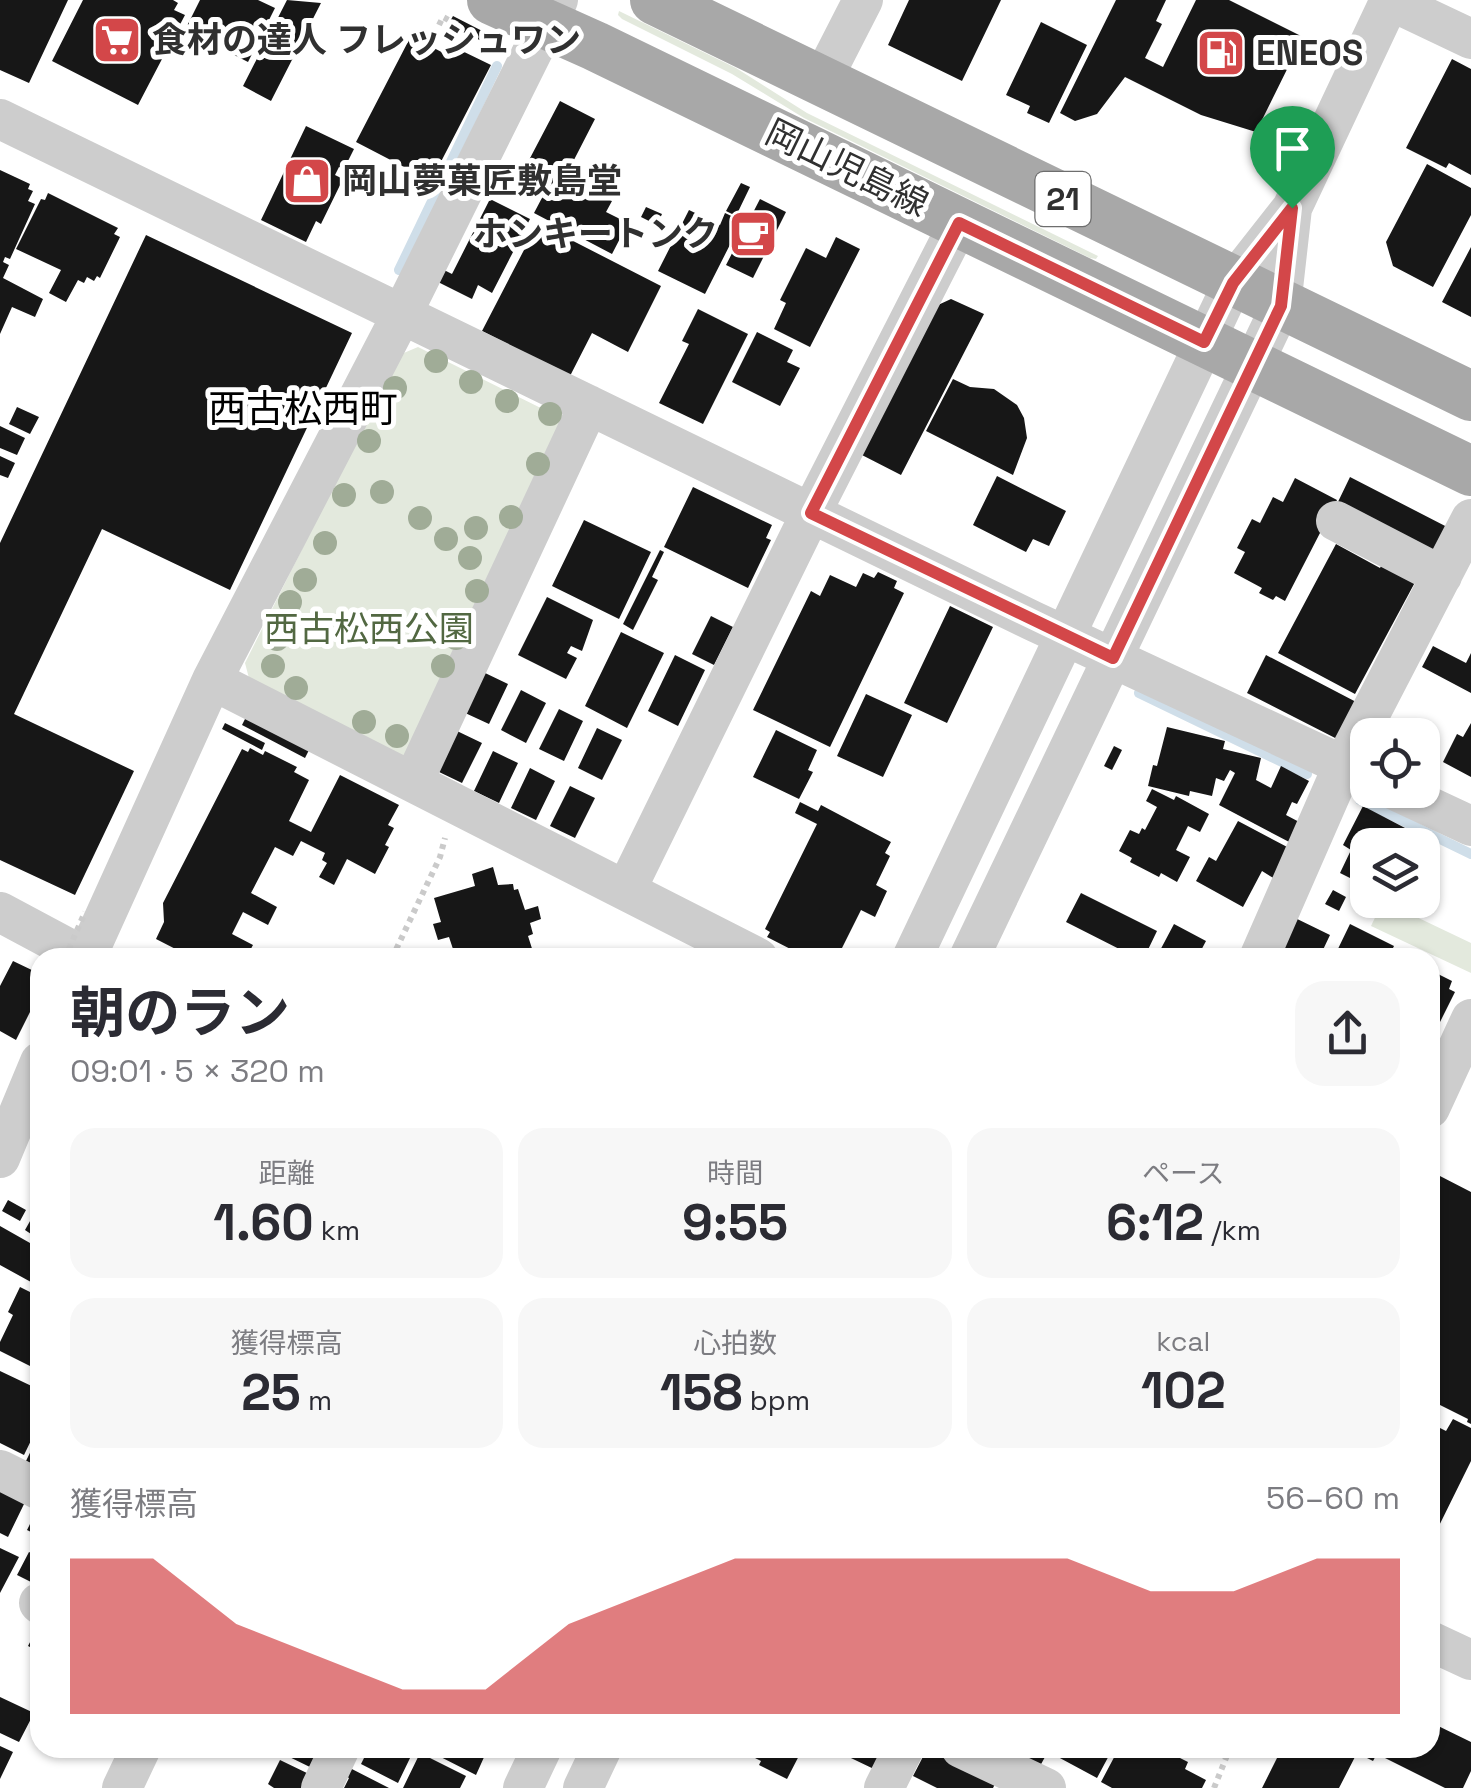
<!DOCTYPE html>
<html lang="ja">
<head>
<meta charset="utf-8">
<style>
	body { margin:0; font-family:"Space Grotesk","Noto Sans JP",sans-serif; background:#f7f7f7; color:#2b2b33; height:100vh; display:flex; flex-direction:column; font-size:38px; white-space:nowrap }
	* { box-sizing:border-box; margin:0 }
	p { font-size:32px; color:#7c7c81 }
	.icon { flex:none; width:55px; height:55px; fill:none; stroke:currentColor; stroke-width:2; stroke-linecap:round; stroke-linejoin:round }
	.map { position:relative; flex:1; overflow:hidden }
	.details { position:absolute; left:30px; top:948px; width:1410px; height:810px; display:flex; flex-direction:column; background:#fff; border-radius:30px; box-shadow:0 2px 8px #0004 }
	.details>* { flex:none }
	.tools { position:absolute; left:1350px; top:718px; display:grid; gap:20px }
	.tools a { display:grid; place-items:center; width:90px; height:90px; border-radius:20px; background:#fff; box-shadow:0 2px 8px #0004; font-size:50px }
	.pin { position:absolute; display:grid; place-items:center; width:85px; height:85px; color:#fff; margin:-102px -42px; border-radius:50% 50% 50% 0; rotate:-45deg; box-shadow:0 0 10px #0007 }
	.pin .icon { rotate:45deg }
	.round { display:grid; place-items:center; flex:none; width:105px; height:105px; border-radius:30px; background:#f7f7f7 }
	.headline { display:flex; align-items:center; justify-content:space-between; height:170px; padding:0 40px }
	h1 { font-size:55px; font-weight:700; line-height:75px }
	.stats { display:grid; grid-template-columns:repeat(3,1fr); gap:15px; height:170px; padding:10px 40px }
	.stats div { display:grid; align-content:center; border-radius:25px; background:#f7f7f7; text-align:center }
	.stats b { font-size:50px; font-weight:700 }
	.stats small { font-size:28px; font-weight:400 }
	.stats p { font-size:28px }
	.chart { height:280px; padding:20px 40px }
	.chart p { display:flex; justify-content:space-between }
	.chart svg { width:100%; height:180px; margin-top:10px; fill:#d34749; opacity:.7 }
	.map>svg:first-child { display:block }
</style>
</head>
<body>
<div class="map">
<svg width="1471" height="1788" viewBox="0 0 1471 1788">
	<rect width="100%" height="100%" fill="#fff"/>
	<path fill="#e3e9dd" d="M619 11 736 68 807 113 1098 256 1096 259 1090 258 804 118 732 74 622 19 618 15Z
		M418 347 563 419 415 755 401 760 250 682 245 663 399 355Z
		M1383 901 1471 943V973L1371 926Z"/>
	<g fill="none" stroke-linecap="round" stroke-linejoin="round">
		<path stroke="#cfdee9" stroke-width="10" d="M399 270 497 66
			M1139 693 1307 774
			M1360 800 1471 854"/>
	</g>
	<path fill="#171717" d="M0 0H68L29 83 0 70Z
		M83 0H173L178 3 174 10 185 15 138 105 52 61Z
		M200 0H258L275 8 248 62 185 30Z
		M287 0 321 3 271 101 243 86Z
		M909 0H1001L962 81 888 45Z
		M1116 0H1166L1156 21 1162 24 1145 58 1163 67 1196 0H1229L1303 37 1256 132 1201 115 1125 77 1097 114 1075 121 1060 113Z
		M453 16 492 36 488 44 448 25Z
		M1041 22 1087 45 1049 123 1027 113 1030 106 1006 95Z
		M411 36 451 57 456 48 491 65 431 181 356 142Z
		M1452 59 1471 69V175L1449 163 1446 168 1406 148Z
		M560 101 595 119 559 189 590 185 597 189 595 192 612 201 606 212 628 223 612 254 534 213 544 194 518 181Z
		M306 126 354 149 344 169 339 167 335 175 343 179 321 224 316 221 306 242 261 220Z
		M1427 164 1471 188V215L1433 287 1393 266 1386 242Z
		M0 170 30 184 28 189 33 191 28 201 35 204 10 259 5 257 3 262 9 265 3 278 43 299 35 317 12 307 0 334Z
		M741 183 750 187 736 216 726 211Z
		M48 193 118 228 114 234 120 237 100 278 97 276 94 281 87 277 84 283 78 280 66 302 49 293 61 270 16 249 41 199 45 200Z
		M490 199 530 219 492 293 478 285 472 299 438 282 444 270 452 274Z
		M760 199 786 212 753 278 726 265Z
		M646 207 662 214 657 225 641 217Z
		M689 210 720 225 725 213 742 221 705 294 658 271Z
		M538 223 661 286 628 352 592 333 570 376 482 331Z
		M146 235 352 333 230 590 102 529 14 714 134 771 75 895 0 860V543Z
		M836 237 860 249 810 347 774 329 786 303 780 300 806 248 826 258Z
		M1471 247V317L1442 302Z
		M951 299 984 314 901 475 858 453 938 305Z
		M698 309 748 334 703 424 659 403 689 344 682 341Z
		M757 332 793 350 787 362 800 368 780 406 732 382Z
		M953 379 970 387 994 389 1017 405 1024 418 1027 438 1013 475 926 431Z
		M17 407 39 417 30 434 9 424Z
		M0 426 25 438 17 455 0 448Z
		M0 456 15 463 8 478 0 475Z
		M997 476 1066 511 1049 546 1033 539 1026 552 973 525Z
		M1350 477 1451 529 1437 558 1336 506Z
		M1295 478 1337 500 1285 601 1276 596 1273 600 1259 593 1262 588 1234 573 1245 552 1237 548 1252 519 1260 523 1273 497 1283 502Z
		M693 487 772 525 766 538 771 540 748 588 664 547Z
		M584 520 651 552 619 619 552 586Z
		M1336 544 1380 568 1386 556 1420 573 1355 694 1278 653Z
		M660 550 664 552 652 577 658 580 633 630 623 624Z
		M878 572 897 581 894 588 904 593 830 747 753 710 811 591 820 596 830 575 856 587 863 573 874 578Z
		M547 597 593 620 582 651 571 646 567 653 577 658 566 679 518 655Z
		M950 606 993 627 947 723 904 703Z
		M711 616 733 627 714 665 692 654Z
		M621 632 664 653 627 728 585 706Z
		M1433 646 1466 663 1471 653V693L1422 667Z
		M675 655 705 670 678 726 648 711Z
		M1266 655 1360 704 1341 741 1247 693Z
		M483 672 508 684 489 724 463 712Z
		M521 690 546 703 526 743 501 730Z
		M866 694 912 715 883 777 837 756Z
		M559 709 583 721 564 761 539 749Z
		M246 717 309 750 305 758 242 725Z
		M225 723 265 743 262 750 222 729Z
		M1471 723V777L1443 762 1457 734 1463 737Z
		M1167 727 1225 741 1223 749 1261 758 1256 780 1271 788 1281 766 1309 781 1297 804 1292 802 1286 815 1303 824 1293 844 1219 805 1235 773 1230 770 1224 781 1216 778 1212 796 1190 791 1189 796 1148 786 1153 765 1157 766Z
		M597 728 622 740 602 780 578 768Z
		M776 730 817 750 808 770 813 772 799 799 753 777Z
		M457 731 482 743 462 783 437 771Z
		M1114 746 1122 750 1112 770 1104 766Z
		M250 748 263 755 265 751 297 767 294 772 309 780 289 821 311 832 340 775 399 805 388 825 394 828 385 845 389 847 375 874 347 859 334 885 319 877 327 863 322 860 325 853 301 841 293 856 275 847 251 893 277 907 268 925 243 912 232 934 253 945 246 958H193L156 939 164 922 163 903 242 749 248 752Z
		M493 751 518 763 499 803 474 791Z
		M530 768 555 781 536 820 511 808Z
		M570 786 595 798 575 838 550 826Z
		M1152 789 1174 800 1176 796 1209 814 1200 832 1188 826 1176 850 1190 857 1177 882 1161 873 1159 877 1130 862 1132 858 1119 851 1130 830 1139 834 1142 828 1145 830 1157 807 1146 801Z
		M800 802 818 811 821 805 891 842 885 853 890 856 876 885 887 891 875 917 861 910 840 952 835 950 832 958H808L767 937 770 932 765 929 817 824 795 813Z
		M1363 806 1407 829 1398 845H1368V887L1340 873 1351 850 1343 845Z
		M1238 821 1291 849 1275 879 1262 871 1243 907 1196 881 1209 857 1216 861Z
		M493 867 498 885 513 884 514 890 518 889 525 910 538 906 541 919 530 923 533 934 528 936 535 958H456L449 937 438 940 433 924 441 922 434 898 475 886 472 874Z
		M1333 890 1346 897 1339 911 1325 904Z
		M1081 893 1157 931 1144 958H1137L1066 922Z
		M1289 915 1330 935 1321 954 1329 958H1268Z
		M1174 924 1206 941 1197 958H1156Z
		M1350 924 1394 946 1388 958H1338L1335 955Z
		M13 961 36 972 40 992 16 1040 0 1031V986Z
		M1430 970 1452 981 1449 989 1455 992 1440 1022 1434 1020 1432 1023 1438 1026 1430 1042Z
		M1438 1175 1471 1192V1424L1467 1422 1468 1419 1430 1400V1192Z
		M8 1200 26 1210 20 1221 2 1211Z
		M34 1214 40 1218V1287L0 1265V1226L30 1243 34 1236 25 1230Z
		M20 1287 40 1297V1371L0 1351V1342L13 1315 8 1312Z
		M0 1371 40 1390V1422L24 1455 0 1443Z
		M1453 1419 1471 1428V1461L1430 1544V1423L1446 1431Z
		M40 1432V1468L26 1461Z
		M0 1489 25 1502 8 1537 0 1533Z
		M40 1504V1524L35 1534 27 1530Z
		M0 1548 19 1557 0 1593Z
		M29 1552 40 1557V1570L33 1583 17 1575Z
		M40 1623V1652L28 1646Z
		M0 1697 34 1713 19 1742 0 1733Z
		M1430 1722 1471 1742V1771L1463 1788H1445L1383 1757 1388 1748H1430Z
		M0 1746 13 1752 0 1779Z
		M271 1748H324L314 1769Z
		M369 1748H394L411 1756 398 1783 361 1764Z
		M423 1748H470L485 1755 476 1775Z
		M760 1748H803L787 1779 759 1765 761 1761 755 1758Z
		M830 1748H887L876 1770Z
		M1029 1748H1050L1040 1766 1024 1758Z
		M1063 1748H1113L1097 1778 1058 1757Z
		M1119 1748H1145L1153 1751 1160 1748 1188 1762 1185 1769 1206 1780 1202 1788H1112L1101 1782Z
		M1282 1748H1380L1373 1761 1357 1753 1339 1788H1262Z
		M927 1749 995 1784 993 1788H937L913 1776Z
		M420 1753 466 1776 460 1788H403Z
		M280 1760 311 1775 304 1788H274L268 1784Z
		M346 1766 389 1788H344L349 1778 342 1774Z"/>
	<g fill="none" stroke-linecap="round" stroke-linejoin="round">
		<path stroke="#cacaca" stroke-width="6" stroke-dasharray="5 5" stroke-linecap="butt" d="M439 25 443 17 460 26
			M392 958 440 857 445 838
			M34 1030 40 1015
			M1214 1788 1230 1748"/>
		<path stroke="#cdcdcd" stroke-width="40" d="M1389 0 1471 39
			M822 80 863 0
			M0 119 1033 621 1368 777
			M1336 521 1442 576
			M212 680 758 958
			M413 782 589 405
			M1394 790 1471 826
			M626 890 811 513 959 223
			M0 912 86 958
			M86 958 212 680 402 314 558 0
			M912 958 1233 283 1292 208 1390 0
			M969 958 1281 306 1292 208
			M1259 958 1343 766 1471 519
			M1430 1108 1471 1019
			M0 1158 40 1062
			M0 1470 40 1490
			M39 1603 40 1604
			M1430 1641 1471 1660
			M961 1748 1046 1788
			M122 1788 141 1748
			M321 1788 340 1748
			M523 1788 542 1748
			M583 1788 602 1748
			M884 1788 904 1748"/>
		<path stroke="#a8a8a8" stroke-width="50" d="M492 0 595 46 1471 471
			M655 0 1471 396"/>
		<path stroke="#cacaca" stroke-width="6" stroke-dasharray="5 5" stroke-linecap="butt" d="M65 958 85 912"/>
	</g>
	<g fill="#a0ac97">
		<circle cx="436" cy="361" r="12"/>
		<circle cx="471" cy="382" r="12"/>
		<circle cx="395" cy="388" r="12"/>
		<circle cx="507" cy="401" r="12"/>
		<circle cx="550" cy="414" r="12"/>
		<circle cx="369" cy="441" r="12"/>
		<circle cx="538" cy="464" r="12"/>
		<circle cx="382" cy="492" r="12"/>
		<circle cx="344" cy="495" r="12"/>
		<circle cx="511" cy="517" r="12"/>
		<circle cx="420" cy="518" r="12"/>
		<circle cx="476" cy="528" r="12"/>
		<circle cx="446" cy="539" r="12"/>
		<circle cx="325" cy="543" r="12"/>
		<circle cx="470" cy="558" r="12"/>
		<circle cx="305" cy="580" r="12"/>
		<circle cx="477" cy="591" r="12"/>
		<circle cx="290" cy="602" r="12"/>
		<circle cx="456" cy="638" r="12"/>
		<circle cx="277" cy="639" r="12"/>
		<circle cx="273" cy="666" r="12"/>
		<circle cx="443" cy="666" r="12"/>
		<circle cx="296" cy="688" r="12"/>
		<circle cx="364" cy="722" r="12"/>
		<circle cx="397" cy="736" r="12"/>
	</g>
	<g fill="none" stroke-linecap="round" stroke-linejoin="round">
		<g stroke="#fff" stroke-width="20">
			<path id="route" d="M1292 208 1281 306 1113 658 811 513 959 223 1204 342 1233 283Z"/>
		</g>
		<use href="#route" stroke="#d34749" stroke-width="12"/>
	</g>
	<defs>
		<g id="supermarket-square" transform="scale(2.5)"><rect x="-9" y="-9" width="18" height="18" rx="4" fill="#d34749" stroke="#fff"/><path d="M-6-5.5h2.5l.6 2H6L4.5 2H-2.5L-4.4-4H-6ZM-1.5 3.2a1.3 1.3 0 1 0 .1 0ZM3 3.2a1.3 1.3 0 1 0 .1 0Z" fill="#fff"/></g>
		<g id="fuel-square" transform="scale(2.5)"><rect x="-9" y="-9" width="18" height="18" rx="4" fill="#d34749" stroke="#fff"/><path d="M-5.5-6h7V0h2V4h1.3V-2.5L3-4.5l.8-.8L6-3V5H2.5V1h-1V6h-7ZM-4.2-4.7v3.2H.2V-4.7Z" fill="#fff"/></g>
		<g id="shop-square" transform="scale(2.5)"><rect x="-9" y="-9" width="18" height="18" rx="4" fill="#d34749" stroke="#fff"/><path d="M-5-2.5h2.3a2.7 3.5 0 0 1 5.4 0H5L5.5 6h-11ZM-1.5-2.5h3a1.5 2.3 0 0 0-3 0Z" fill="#fff"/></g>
		<g id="cafe-square" transform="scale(2.5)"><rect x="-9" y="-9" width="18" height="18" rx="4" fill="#d34749" stroke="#fff"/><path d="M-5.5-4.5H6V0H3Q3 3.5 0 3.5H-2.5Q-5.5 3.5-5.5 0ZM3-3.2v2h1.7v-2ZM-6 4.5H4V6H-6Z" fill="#fff"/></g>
	</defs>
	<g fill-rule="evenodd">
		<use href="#supermarket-square" x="117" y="40"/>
		<use href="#fuel-square" x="1221" y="53"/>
		<use href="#shop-square" x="307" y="181"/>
		<use href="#cafe-square" x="753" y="234"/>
	</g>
	<g text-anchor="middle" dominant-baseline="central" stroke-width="10" stroke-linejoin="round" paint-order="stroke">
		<rect fill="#fff" stroke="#6e6e6e" stroke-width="2.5" x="1035.5" y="172" width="55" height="54" rx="8"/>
		<g font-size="32" font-weight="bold" fill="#303030">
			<text x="1063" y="199">21</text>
		</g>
		<g font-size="35" font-weight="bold" fill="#303030" stroke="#fff" text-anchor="start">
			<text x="152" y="40">食材の達人 フレッシュワン</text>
			<text x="1256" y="53">ENEOS</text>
			<text x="342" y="181">岡山夢菓匠敷島堂</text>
			<text x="718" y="234" text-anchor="end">ホンキートンク</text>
		</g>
		<g font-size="35" fill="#303030" stroke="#fff">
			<text transform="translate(847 168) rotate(26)">岡山児島線</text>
		</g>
		<g font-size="35" fill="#526842" stroke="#fff">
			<text x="369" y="629">西古松西公園</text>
		</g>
		<g font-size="38" fill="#000" stroke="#fff">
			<text x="303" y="409">西古松西町</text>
		</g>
	</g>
</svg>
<div class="tools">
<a><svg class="icon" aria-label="locate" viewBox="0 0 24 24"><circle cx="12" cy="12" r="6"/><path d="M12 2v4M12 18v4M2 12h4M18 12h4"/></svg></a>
<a><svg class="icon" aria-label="layers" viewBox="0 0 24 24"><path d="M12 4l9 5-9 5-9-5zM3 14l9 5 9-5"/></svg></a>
</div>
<div class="pin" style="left:1292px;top:208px;background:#1e9e55"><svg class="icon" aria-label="arrive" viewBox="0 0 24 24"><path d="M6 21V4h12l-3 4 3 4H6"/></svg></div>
<section class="details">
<div class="headline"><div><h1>朝のラン</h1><p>09:01 · 5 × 320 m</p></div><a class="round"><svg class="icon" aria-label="share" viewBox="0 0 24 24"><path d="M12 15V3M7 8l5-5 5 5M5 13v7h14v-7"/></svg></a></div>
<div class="stats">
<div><p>距離</p><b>1.60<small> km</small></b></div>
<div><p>時間</p><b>9:55</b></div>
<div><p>ペース</p><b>6:12<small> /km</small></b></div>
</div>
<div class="stats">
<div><p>獲得標高</p><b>25<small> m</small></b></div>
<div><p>心拍数</p><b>158<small> bpm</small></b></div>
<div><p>kcal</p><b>102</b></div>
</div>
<div class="chart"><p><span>獲得標高</span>56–60 m</p>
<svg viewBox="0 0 160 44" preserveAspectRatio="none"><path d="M0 44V6L10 6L20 22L30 30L40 38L50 38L60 22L70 14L80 6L90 6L100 6L110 6L120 6L130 14L140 14L150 6L160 6V44z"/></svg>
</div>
</section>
</div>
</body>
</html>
